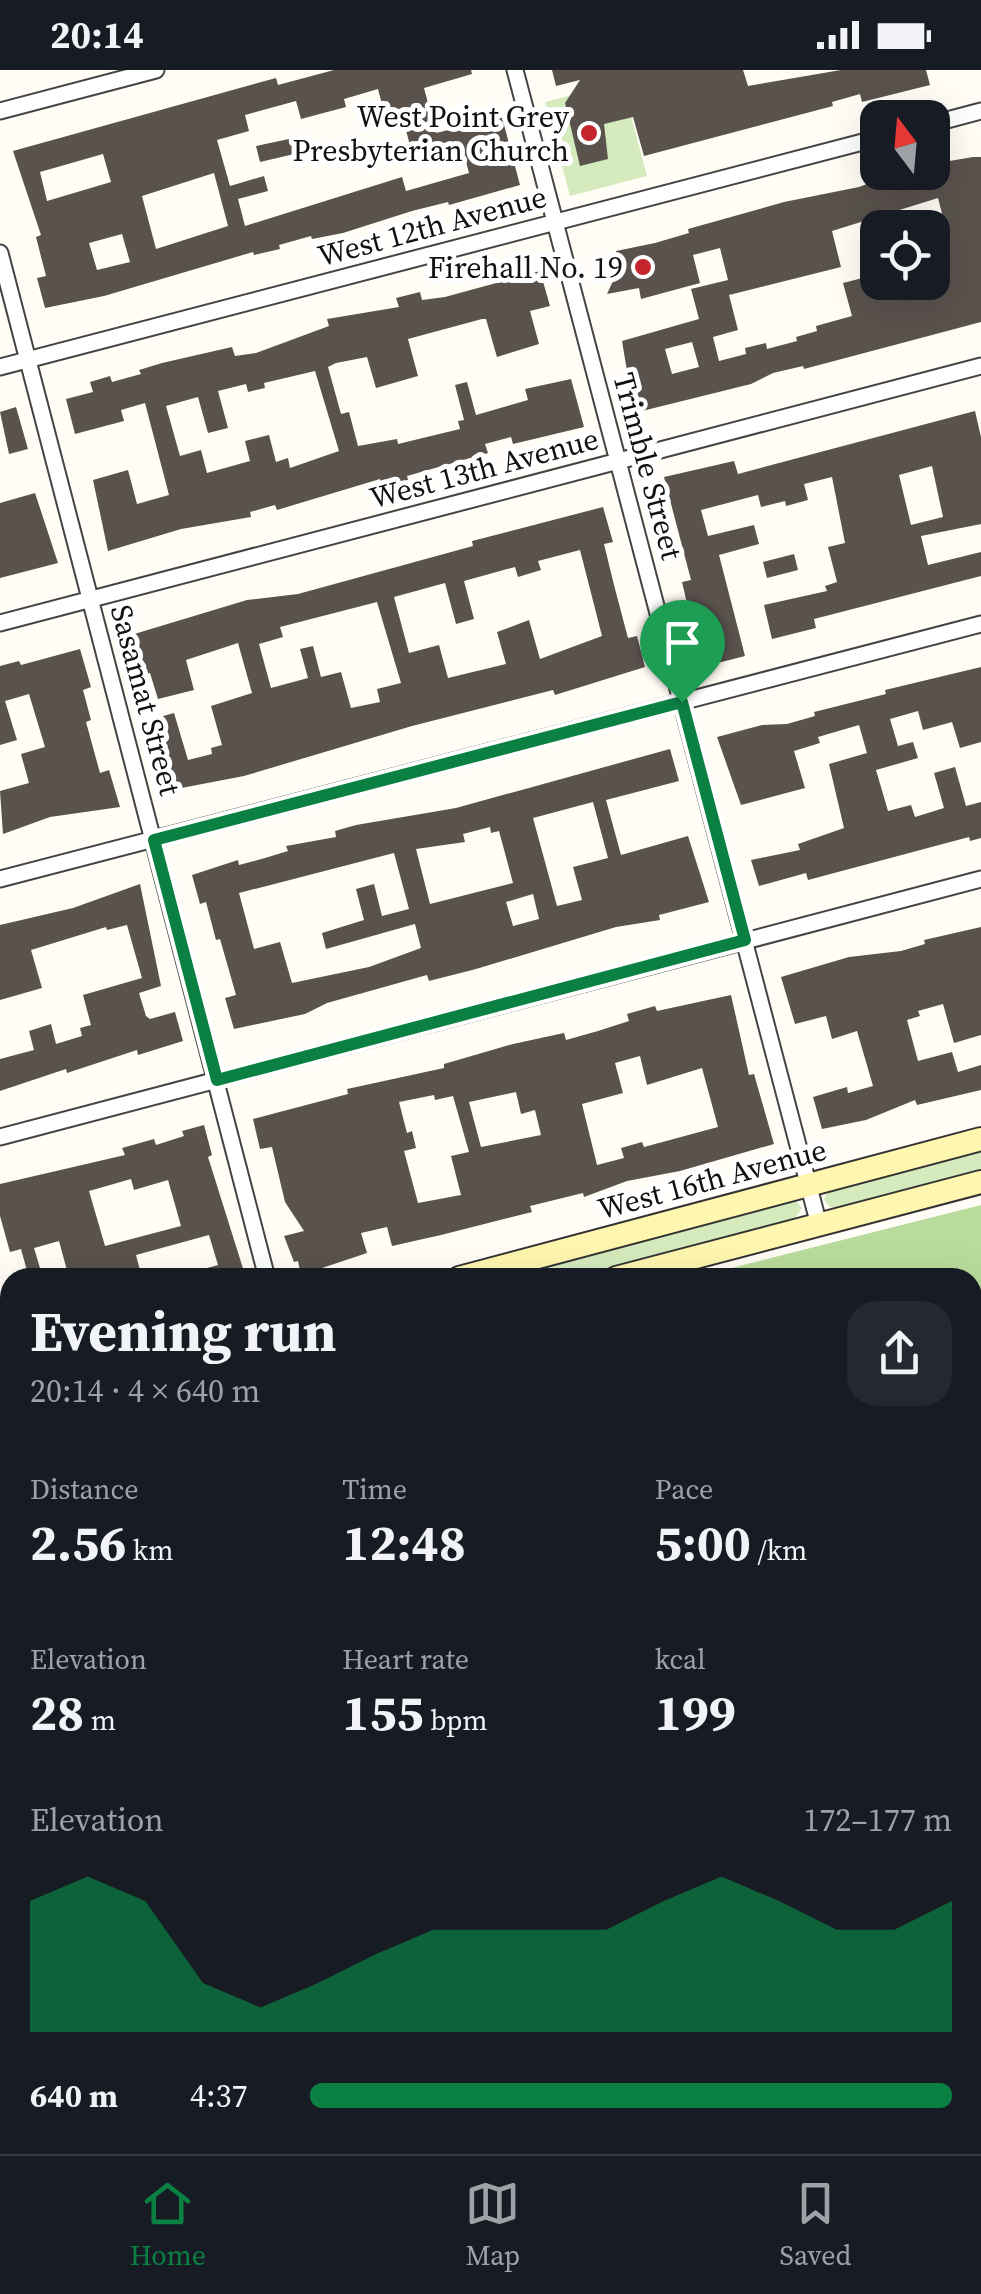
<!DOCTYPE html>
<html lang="en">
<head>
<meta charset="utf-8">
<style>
	body { margin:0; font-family:"Source Serif 4",serif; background:#242831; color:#f1f3f6; height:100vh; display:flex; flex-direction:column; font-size:38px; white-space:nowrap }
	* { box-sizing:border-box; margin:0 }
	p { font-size:32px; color:#9ea1a6 }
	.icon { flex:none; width:55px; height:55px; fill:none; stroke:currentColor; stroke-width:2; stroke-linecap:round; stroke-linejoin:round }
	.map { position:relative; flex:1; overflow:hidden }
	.details { position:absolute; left:0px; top:1198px; width:982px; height:888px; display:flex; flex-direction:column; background:#171b24; border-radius:30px 30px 0 0; box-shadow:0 10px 40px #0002 }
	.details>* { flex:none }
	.needle { width:65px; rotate:344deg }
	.controls { position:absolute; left:860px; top:30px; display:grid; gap:20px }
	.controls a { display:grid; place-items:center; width:90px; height:90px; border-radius:20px; background:#171b24; box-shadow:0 10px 40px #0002; font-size:50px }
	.pin { position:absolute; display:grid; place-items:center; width:85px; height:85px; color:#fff; margin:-102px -42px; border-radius:50% 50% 50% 0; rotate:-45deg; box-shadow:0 0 10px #0007 }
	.pin .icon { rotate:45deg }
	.round { display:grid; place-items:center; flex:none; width:105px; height:105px; border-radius:30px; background:#242831 }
	.overview { display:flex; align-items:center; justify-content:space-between; height:170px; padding:0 30px }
	h1 { font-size:55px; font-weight:700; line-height:75px }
	.stats { display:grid; grid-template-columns:repeat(3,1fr); gap:15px; height:170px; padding:10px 30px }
	.stats div { display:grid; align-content:center }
	.stats b { font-size:50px; font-weight:700 }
	.stats small { font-size:28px; font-weight:400 }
	.stats p { font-size:28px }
	.chart { height:280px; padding:20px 30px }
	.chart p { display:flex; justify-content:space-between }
	.chart svg { width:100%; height:180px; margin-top:10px; fill:#0b8043; opacity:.7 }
	ul { padding:0 30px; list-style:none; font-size:32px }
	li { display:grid; grid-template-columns:160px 120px 1fr; align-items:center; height:75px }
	li i { height:25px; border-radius:12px; background:#0b8043 }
	.status { display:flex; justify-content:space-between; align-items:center; height:70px; padding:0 50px; background:#171b24; direction:ltr }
	.status svg { height:28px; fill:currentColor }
	.tab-bar { display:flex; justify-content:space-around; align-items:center; height:140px; border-top:2px solid #363941; background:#171b24; font-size:28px; color:#9ea1a6 }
	.tab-bar a { display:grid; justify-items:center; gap:5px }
	.tab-bar .selected { color:#0b8043 }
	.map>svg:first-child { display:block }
</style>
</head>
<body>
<div class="status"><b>20:14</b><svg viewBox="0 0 49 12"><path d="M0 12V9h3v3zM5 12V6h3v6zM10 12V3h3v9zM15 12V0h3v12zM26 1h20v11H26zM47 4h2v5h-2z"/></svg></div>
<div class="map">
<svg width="981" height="2084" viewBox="0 0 981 2084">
	<rect width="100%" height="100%" fill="#fffdf5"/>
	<path fill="#d5ebbd" d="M622 12 647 106 570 126 545 32Z
		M981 1080V1101L840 1138 830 1137 824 1130 827 1122Z
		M795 1130 802 1138 794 1150 572 1207 495 1208Z"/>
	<path fill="#b9dc9c" d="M981 1135V2084H0V1377L10 1374V2075H972V1208L696 1207Z"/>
	<path fill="#5a524d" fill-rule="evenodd" d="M334 0H471L472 4 424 18 436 63 502 47 520 115 449 135 448 132 412 141 343 163 312 169 311 166 279 175 280 179 254 185 253 182 104 226 45 238 37 208 46 206 36 167 41 165 13 81 276 8 278 15ZM378 19 388 57 404 53 414 90 462 77 469 103 406 121 402 107 245 156 238 129 268 121 264 106 230 116 217 70 249 61 245 45 296 31 301 49 346 37 344 29ZM103 84 111 112 47 131 40 102ZM214 103 228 156 156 179 142 126ZM122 164 130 192 97 200 89 173Z
		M552 0H743L748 16 841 0H926L930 15 862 32 860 24 832 32 833 36 644 86 633 47 604 54 608 89 580 96 565 33 580 10 556 16Z
		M303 66 307 81 260 92 256 76Z
		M973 87H981V252L804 299 803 296 773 303 751 314 634 343 622 271 699 249 691 219 728 210 720 178 693 185 700 213 641 229 639 218 607 224 618 200 616 181 655 173 689 163 688 159 784 132 859 117 898 102 904 110 932 103V94ZM938 128 945 155 932 158V167L944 221 911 230 906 212H878V204L843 213 852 246 816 256 817 261 796 267 797 271 767 279 766 273 745 278 746 284 719 291 713 267 738 260 729 225 841 197 832 161ZM692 272 699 297 672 304 665 279Z
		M540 201 550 236 530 241 539 274 497 287 486 249H482L408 269 418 306 376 318 367 287 336 293 328 297 341 344 349 342 358 376 397 369 398 374 460 359 458 351 464 350 455 315 467 312 476 345 528 330 525 319 571 309 584 357 513 374 511 367 485 374 488 383 407 406 408 410 382 416 380 409 277 440 275 435 250 442 251 447 181 459 108 481 93 410 128 400 137 434 169 425 145 333 121 340 124 351 75 364 66 329 93 322 90 312 110 306 112 312 141 304 139 300 162 293 232 277 235 286 256 283 329 256 327 249 399 237 396 228 420 222 422 230 445 227ZM315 301 339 381 290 398 288 388 276 392 269 365 245 371 250 391 207 403 201 380 180 386 166 336 198 327 208 363 228 358 218 321 246 314 248 322 265 318 264 313Z
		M16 337 28 379 9 384 0 342Z
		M975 341 981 367V454L921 466 928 495 981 482V506L814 549 816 558 772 569 764 535 827 521 825 516 837 512 828 477 845 473 832 407 804 414 808 430 786 436 785 431 761 437 758 425 701 440 708 466 754 455 759 474 719 485 745 586 702 597 682 512 691 510 664 407 734 391 738 404ZM932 396 943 447 911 455 899 405Z
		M35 423 58 493 0 508V433Z
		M603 437 613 472 604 474 614 515 628 568 637 566 645 597 555 625 553 620 412 656 244 706 171 720 156 648 174 643 188 690 212 684 211 678 222 675 211 636 252 623 238 573 186 590 194 620 158 629 150 603 142 605 131 565 247 530 298 524 473 476 472 471ZM580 480 602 566 540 589 529 550 497 562 506 594 448 608 439 575 409 583 394 527 445 513 456 554 474 549 464 511 515 497 518 507 541 500 538 491ZM377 532 401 613 377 619 380 632 351 638 341 602 321 607 313 576 300 579 308 608 271 618 259 574 283 567 280 557Z
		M794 484 798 500 767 508 763 492Z
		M80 579 91 617 83 620 91 650 86 652 100 703 109 700 120 737 50 747 3 764 0 721 29 713 21 684 45 677 29 624 5 631 17 670 0 675V596L19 591 21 595Z
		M981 597V672L960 678 952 652 923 660 918 641 890 649 898 676 913 672 918 688 876 700 888 741 911 735 915 747 944 738 934 703 955 697 966 736 981 732V768L970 771 969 767 808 810 806 803 759 816 751 790 800 780 798 774 844 758 829 694 867 683 859 655 818 667 820 673 794 681 805 718 741 735 717 667 762 655 787 654 815 646 814 642 886 624 885 620Z
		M670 679 679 711 606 730 621 785 688 766 709 832 659 845 660 850 616 857 476 899 429 911 427 905 327 933 305 944 234 959 225 928 236 925 220 869 216 870 206 832 200 834 192 805 238 790 239 795 265 788 288 781 286 776 336 767 335 761 356 755 456 738ZM593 732 608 788 573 797 582 830 557 836 533 748ZM490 757 491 763 499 761 513 813 430 834 416 779 465 772 463 764ZM394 783 409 839 382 846 374 814 356 819 364 850 322 863 326 879 415 854 421 878 369 897 292 913 280 872 254 879 239 823ZM533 824 539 849 513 856 506 832Z
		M140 814 161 916 139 923 146 946 150 949 175 942 183 971 138 985 137 980 67 1003 66 999 0 1021V989L34 980 29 961 51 954 56 974 82 966 80 958 91 955 83 925 142 908 127 855 107 860 106 857 31 880 42 918 0 930V855L73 838Z
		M981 857V965L954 973 943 934 918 941 920 946 907 950 918 991 952 982 958 1002 981 995V1020L917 1035 915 1030 866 1050 822 1059 813 1027 847 1017 848 1023 873 1016 857 961 832 969 826 946 795 954 781 907 849 887 901 881 925 874 924 870Z
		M731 925 749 1005 754 1004 774 1074 680 1101 627 1111 584 1127 583 1123 530 1136 532 1142 441 1165 392 1176 387 1157 361 1163 367 1183 322 1198 300 1201 298 1191 294 1192 284 1166 304 1161 285 1132 272 1077 260 1079 253 1049 348 1024 347 1019 444 998V994L513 974 564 963 566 970 598 961 629 951 627 944 655 936 657 941ZM640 986 647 1015 702 998 718 1057 644 1077 642 1072 621 1078 624 1088 597 1095 582 1034 623 1023 615 993ZM516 1022 521 1044 535 1040 541 1065 481 1077 469 1032ZM434 1025 435 1030 453 1026 469 1082 451 1086 461 1125 418 1133 404 1081 416 1078 412 1061 407 1063 399 1032Z
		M204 1055 212 1085 208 1087 246 1208H187L186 1204 218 1195 209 1165 136 1185 142 1208H84L83 1200 68 1204 59 1171 34 1178 43 1208H29L21 1179 10 1182 0 1146V1114L125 1085 122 1078 154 1069 156 1075 184 1066 182 1061ZM131 1109 134 1120 168 1110 181 1156 105 1176 89 1121Z"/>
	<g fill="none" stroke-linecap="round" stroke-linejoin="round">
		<g stroke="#444" stroke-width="19">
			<path id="minor" d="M515 0 819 1155
				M0 41 156 0
				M932 54 981 41
				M0 183 267 1208
				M0 297 878 68
				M0 553 981 296
				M0 809 981 554
				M0 1067 981 809"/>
		</g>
		<g stroke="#333" stroke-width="26">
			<path id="secondary" d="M459 1208 981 1069
				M616 1208 981 1112
				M0 1327 10 1325
				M0 1368 10 1366"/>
		</g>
		<use href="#minor" stroke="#fff" stroke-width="15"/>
		<use href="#secondary" stroke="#fff6b0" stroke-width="22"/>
	</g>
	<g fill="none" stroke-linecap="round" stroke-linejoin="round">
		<g stroke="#fff" stroke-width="20">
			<path id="route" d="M682 632 745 870 217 1010 154 770Z"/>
		</g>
		<use href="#route" stroke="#0b8043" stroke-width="12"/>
	</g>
	<g fill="#c4262e" stroke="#fff" stroke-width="4">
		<circle cx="589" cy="63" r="10"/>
		<circle cx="643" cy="197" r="10"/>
	</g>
	<g text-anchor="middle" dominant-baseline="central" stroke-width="10" stroke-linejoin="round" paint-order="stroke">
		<g font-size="30" fill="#111" stroke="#fff" text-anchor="end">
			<text x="569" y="46">West Point Grey<tspan x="569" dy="34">Presbyterian Church</tspan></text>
			<text x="623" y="197">Firehall No. 19</text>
		</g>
		<g font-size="30" fill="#111" stroke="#fff">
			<text transform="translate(432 156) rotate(-15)">West 12th Avenue</text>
			<text transform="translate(648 396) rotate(75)">Trimble Street</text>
			<text transform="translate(484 398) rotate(-15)">West 13th Avenue</text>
			<text transform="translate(146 630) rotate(75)">Sasamat Street</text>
			<text transform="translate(712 1109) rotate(-15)">West 16th Avenue</text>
		</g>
	</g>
</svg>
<div class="controls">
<a><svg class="needle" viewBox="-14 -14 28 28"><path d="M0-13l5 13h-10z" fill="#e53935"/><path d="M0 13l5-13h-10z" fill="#9ea1a6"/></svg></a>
<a><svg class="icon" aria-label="locate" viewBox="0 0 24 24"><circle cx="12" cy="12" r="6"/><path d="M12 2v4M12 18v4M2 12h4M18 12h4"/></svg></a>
</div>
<div class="pin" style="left:682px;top:632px;background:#1e9e55"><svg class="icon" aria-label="arrive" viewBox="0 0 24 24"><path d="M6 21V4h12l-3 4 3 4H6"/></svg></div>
<section class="details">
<div class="overview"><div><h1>Evening run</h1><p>20:14 · 4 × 640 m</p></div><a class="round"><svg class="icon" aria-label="share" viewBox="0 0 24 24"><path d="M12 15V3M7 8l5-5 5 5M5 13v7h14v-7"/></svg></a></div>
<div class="stats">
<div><p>Distance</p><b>2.56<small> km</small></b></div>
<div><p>Time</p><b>12:48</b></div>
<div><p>Pace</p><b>5:00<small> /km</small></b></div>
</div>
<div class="stats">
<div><p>Elevation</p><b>28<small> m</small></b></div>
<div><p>Heart rate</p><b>155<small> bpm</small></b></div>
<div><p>kcal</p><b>199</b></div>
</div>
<div class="chart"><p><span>Elevation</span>172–177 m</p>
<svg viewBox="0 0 160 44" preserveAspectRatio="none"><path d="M0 44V12L10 6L20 12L30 32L40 38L50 32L60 25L70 19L80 19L90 19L100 19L110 12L120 6L130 12L140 19L150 19L160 12V44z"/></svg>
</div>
<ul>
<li><b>640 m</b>4:37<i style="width:100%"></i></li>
</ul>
</section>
</div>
<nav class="tab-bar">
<a class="selected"><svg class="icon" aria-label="home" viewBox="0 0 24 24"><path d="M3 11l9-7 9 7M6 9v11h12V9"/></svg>Home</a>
<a><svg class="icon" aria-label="map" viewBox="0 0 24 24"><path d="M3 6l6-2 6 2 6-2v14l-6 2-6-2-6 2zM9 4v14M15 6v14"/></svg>Map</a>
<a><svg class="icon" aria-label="saved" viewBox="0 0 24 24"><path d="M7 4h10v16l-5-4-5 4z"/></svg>Saved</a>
</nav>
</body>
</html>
